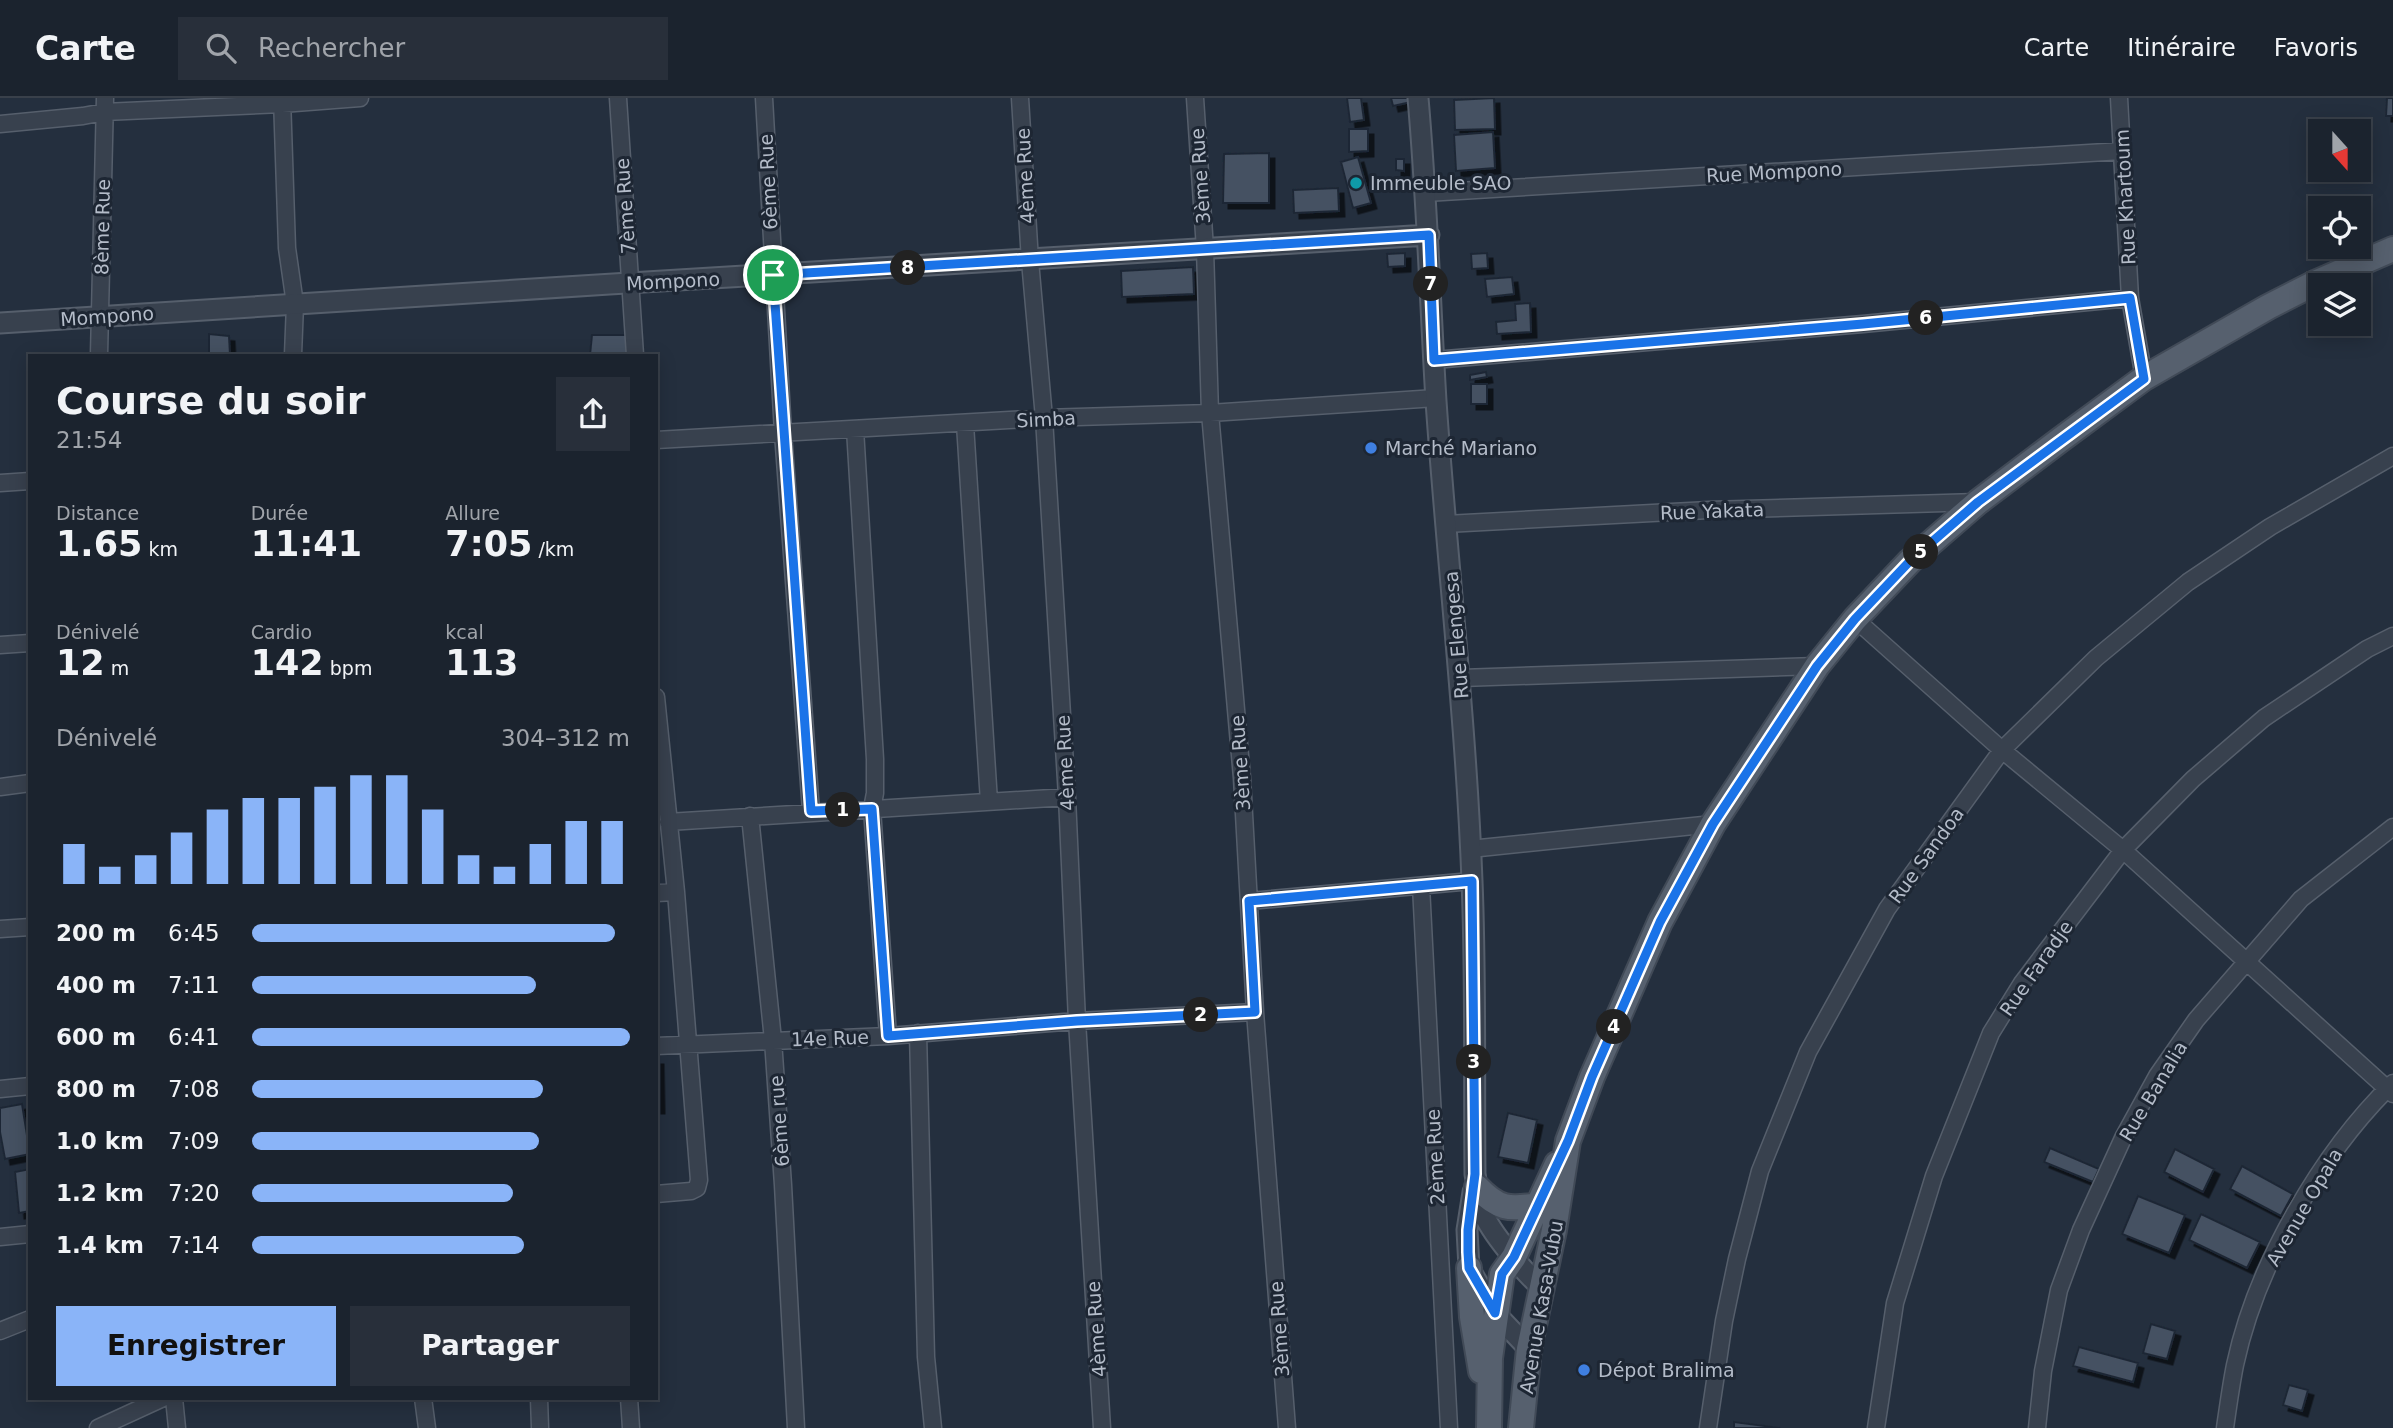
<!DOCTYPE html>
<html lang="fr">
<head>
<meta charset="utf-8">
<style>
	body { margin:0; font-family:"DejaVu Sans",sans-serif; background:#282f3a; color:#f1f3f6; height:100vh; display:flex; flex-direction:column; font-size:26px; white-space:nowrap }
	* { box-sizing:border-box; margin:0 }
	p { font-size:23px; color:#a0a4aa }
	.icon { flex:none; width:38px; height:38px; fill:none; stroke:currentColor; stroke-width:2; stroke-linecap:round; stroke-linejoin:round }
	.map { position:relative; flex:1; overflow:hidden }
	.sheet { position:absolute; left:28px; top:256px; width:630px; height:1046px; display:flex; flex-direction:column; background:#1b232e; border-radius:0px; box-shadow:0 4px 18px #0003,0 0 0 2px #39404a }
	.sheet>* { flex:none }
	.needle { width:46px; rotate:159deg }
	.controls { position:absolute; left:2308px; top:21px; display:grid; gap:14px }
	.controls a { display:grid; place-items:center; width:63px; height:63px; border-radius:0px; background:#1b232e; box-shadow:0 4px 18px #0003,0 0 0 2px #39404a; font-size:35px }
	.pin { position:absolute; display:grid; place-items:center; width:60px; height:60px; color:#fff; margin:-30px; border:4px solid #fff; border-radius:50%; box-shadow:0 2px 7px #0007 }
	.km { position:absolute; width:35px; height:35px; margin:-18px; border-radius:50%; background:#222; color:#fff; font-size:19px; line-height:35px; text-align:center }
	.round { display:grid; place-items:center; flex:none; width:74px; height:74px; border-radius:0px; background:#282f3a }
	.head { display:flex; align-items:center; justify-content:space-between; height:119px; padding:0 28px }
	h1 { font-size:38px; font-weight:700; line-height:52px }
	.stats { display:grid; grid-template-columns:repeat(3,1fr); gap:10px; height:119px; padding:7px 28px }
	.stats div { display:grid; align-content:center }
	.stats b { font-size:35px; font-weight:700 }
	.stats small { font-size:19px; font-weight:400 }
	.stats p { font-size:19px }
	.chart { height:196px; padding:14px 28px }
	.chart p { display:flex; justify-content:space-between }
	.chart svg { width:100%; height:126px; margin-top:7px; stroke:#8ab4f8; stroke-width:6 }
	.primary-button { display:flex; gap:14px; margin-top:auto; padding:14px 28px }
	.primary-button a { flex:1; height:80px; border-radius:0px; background:#8ab4f8; color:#111; font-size:28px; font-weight:700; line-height:80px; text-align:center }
	.primary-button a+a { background:#282f3a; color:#f1f3f6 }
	ul { padding:0 28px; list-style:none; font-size:23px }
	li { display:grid; grid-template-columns:112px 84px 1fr; align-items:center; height:52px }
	li i { height:18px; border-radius:9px; background:#8ab4f8 }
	header { display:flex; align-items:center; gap:42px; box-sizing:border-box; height:98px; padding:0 35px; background:#1b232e; border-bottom:2px solid #39404a }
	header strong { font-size:33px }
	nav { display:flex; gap:38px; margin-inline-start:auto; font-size:24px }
	.search { width:490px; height:63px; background:#282f3a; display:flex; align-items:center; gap:18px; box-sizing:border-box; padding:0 24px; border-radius:0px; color:#a0a4aa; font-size:26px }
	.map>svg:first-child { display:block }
</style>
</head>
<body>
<header>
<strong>Carte</strong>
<div class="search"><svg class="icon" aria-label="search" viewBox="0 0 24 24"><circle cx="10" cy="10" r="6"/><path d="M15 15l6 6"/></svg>Rechercher</div>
<nav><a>Carte</a><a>Itinéraire</a><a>Favoris</a></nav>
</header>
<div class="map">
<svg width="2393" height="1330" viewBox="0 0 2393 1330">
	<defs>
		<filter id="shadow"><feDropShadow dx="5.5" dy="5.5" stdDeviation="0" flood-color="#0009"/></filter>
	</defs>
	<rect width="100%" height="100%" fill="#242f3e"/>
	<path fill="#455162" stroke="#1f2835" stroke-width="2" filter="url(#shadow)" d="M1347 0H1361L1364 22 1350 24Z
		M1391 0H1410L1411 4 1393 8Z
		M1494 0 1495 31 1455 32 1454 2Z
		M2387 0H2393V18H2386Z
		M1349 31H1368V53L1349 54Z
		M1493 34 1495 70 1456 73 1454 37Z
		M1269 55V105H1223L1224 56Z
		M1358 59 1371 105 1353 110 1341 64Z
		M1358 59 1371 105 1353 110 1341 64Z
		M1396 61H1404V73L1396 72Z
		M1338 90 1339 113 1294 115 1293 92Z
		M1405 155V168L1388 169 1387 156Z
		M1487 155 1488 170 1472 171 1471 156Z
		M1193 169 1194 196 1122 199 1121 173Z
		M1512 179 1514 196 1487 199 1485 181Z
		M1530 205 1531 234 1497 236 1496 224 1516 222 1515 206Z
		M209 236 229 238 230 257H209Z
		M592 237H628L629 257H590Z
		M1486 274 1487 279 1470 282V277Z
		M1471 286H1487V306H1471Z
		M656 961H658L659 1010H656Z
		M22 1006 30 1056 5 1061 0 1034V1010Z
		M1508 1015 1537 1022 1528 1065 1498 1059Z
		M2050 1050 2099 1071 2093 1084 2044 1064Z
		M2175 1051 2214 1071 2203 1094 2164 1074Z
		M2242 1068 2293 1096 2281 1118 2230 1091Z
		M30 1071V1113L19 1115 15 1074Z
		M2138 1098 2185 1117 2169 1155 2122 1136Z
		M2201 1116 2260 1144 2247 1170 2189 1142Z
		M2151 1226 2175 1233 2167 1261 2143 1255Z
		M2079 1249 2138 1265 2133 1284 2073 1268Z
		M2289 1287 2308 1292 2302 1313 2283 1307Z
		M1734 1324 1780 1330H1734Z"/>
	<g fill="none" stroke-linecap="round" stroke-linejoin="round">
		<g stroke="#565f6c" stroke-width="19">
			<path id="minor" d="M282 0 287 150 295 206 293 257
				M618 0 635 257
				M764 0 783 335 811 713
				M1020 0 1030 163 1044 320 1067 699 1077 923 1102 1330
				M1195 0 1205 151 1210 315 1242 680 1255 914 1287 1330
				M2119 0 2130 200 2144 280
				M0 26 83 18 104 14 282 6 360 0
				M1426 95 2122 53
				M99 257 105 0
				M1434 262 1863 226 2130 200
				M965 326 989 704
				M855 331 875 661V695L872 711 888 938
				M656 342 1044 320 1210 315 1436 300
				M0 385 30 383
				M1446 426 1709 412 1978 404
				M1855 521 2002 652 2123 752 2393 996
				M0 547 30 545
				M1461 580 1817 568
				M656 599 676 794 699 1082 697 1090 691 1093 656 1096
				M0 689 30 685
				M750 718 773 942 783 1087 796 1330
				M668 724 1067 699
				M1470 751 1713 726
				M1421 788 1449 1330
				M656 795 676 794
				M1249 803 1472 783
				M0 831 30 829
				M918 935 926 1259 933 1330
				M656 948 888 938 1077 923 1255 914
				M0 991 30 988
				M0 1139 30 1136
				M0 1233 30 1221
				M174 1300 177 1330
				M423 1300 427 1330
				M539 1300 540 1330
				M629 1300 631 1330
				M98 1330 163 1300
				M1708 1330 1724 1223 1737 1161 1760 1073 1808 954 1887 811 2002 652 2096 560 2188 484 2270 429 2393 358
				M1876 1330 1895 1205 1934 1078 1991 935 2022 885 2123 752 2193 681 2264 620 2367 551 2393 538
				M2037 1330 2043 1273 2059 1192 2081 1132 2124 1038 2157 978 2196 922 2301 801 2393 729
				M2225 1330C2228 1309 2231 1287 2235 1267 2256 1168 2321 1055 2393 985"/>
		</g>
		<g stroke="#565f6c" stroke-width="23">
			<path id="tertiary" d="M1418 0C1427 101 1430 202 1436 303 1447 463 1466 622 1472 783 1476 880 1474 978 1475 1076 1477 1088 1479 1102 1483 1114 1489 1133 1526 1176 1541 1189
				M0 225C476 192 953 167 1429 137
				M1473 1094 1467 1132 1469 1170 1495 1215 1529 1251"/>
		</g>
		<g stroke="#414a57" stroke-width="28">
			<path id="primary" d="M1477 1089C1498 1111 1509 1112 1537 1107
				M1469 1170 1472 1219 1481 1273
				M1489 1330 1490 1260 1502 1176 1514 1159 1557 1066
				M1521 1330 1529 1251 1554 1132 1568 1043 1592 979 1660 824 1713 726 1817 568 1855 521 1910 463 1978 404 2060 342 2144 280 2268 209 2317 184 2393 151"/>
		</g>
		<use href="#minor" stroke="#38414e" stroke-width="16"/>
		<use href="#tertiary" stroke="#38414e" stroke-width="19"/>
		<use href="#primary" stroke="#56606e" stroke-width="24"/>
	</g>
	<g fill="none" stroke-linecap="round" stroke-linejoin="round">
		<g stroke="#fff" stroke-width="14">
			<path id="route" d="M1429 137 1434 262 1863 226 2130 200 2144 281 1978 404 1910 463 1855 521 1817 568 1713 726 1660 824 1592 979 1568 1043 1514 1159 1502 1176 1495 1215 1469 1170 1468 1154V1132L1475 1076 1472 783 1249 803 1255 914 1077 923 888 938 872 711 811 713 773 177Z"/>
		</g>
		<use href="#route" stroke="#1a73e8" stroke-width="9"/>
	</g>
	<circle fill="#0f9aa8" stroke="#1d2633" stroke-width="2.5" cx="1356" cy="85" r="7"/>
	<g fill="#3f7fe0" stroke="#1d2633" stroke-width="2.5">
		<circle cx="1371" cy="350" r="7"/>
		<circle cx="1584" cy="1272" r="7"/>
	</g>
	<g text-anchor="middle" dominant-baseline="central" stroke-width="6" stroke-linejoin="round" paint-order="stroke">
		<g font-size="19" fill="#b4bcc9" stroke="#1d2633">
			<text transform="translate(1774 74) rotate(-3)">Rue Mompono</text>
			<text transform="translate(1025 78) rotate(-93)">4ème Rue</text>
			<text transform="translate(1200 78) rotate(-94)">3ème Rue</text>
			<text transform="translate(768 84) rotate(-93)">6ème Rue</text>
			<text transform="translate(2125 99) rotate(-93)">Rue Khartoum</text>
			<text transform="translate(625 108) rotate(-94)">7ème Rue</text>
			<text transform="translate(102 129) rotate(-89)">8ème Rue</text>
			<text transform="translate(673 183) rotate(-3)">Mompono</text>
			<text transform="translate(107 218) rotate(-4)">Mompono</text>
			<text transform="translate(1046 321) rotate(-3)">Simba</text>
			<text transform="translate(1712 413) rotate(-2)">Rue Yakata</text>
			<text transform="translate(1456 537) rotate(-95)">Rue Elengesa</text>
			<text transform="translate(1065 665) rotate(-93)">4ème Rue</text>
			<text transform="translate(1240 665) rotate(-94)">3ème Rue</text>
			<text transform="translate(1926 757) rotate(-54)">Rue Sandoa</text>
			<text transform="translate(2036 870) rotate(-55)">Rue Faradje</text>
			<text transform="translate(830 940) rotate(-2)">14e Rue</text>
			<text transform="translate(2153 993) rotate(-59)">Rue Banalia</text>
			<text transform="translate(779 1023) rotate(-94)">6ème rue</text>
			<text transform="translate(1435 1059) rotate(-93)">2ème Rue</text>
			<text transform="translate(2304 1109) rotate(-60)">Avenue Opala</text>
			<text transform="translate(1541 1209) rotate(-80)">Avenue Kasa-Vubu</text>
			<text transform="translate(1096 1231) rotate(-94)">4ème Rue</text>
			<text transform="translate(1279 1231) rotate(-94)">3ème Rue</text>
		</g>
		<g font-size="19" fill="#b4bcc9" stroke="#1d2633" text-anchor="start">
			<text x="1370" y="85">Immeuble SAO</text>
			<text x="1385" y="350">Marché Mariano</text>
			<text x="1598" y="1272">Dépot Bralima</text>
		</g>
	</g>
</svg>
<div class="controls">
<a><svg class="needle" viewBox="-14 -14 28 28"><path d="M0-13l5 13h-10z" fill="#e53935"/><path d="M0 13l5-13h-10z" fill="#a0a4aa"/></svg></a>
<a><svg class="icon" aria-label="locate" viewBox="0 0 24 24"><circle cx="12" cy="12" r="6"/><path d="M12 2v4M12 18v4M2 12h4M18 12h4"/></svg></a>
<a><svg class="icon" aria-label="layers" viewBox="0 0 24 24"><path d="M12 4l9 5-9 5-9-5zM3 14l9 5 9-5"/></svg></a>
</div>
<div class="pin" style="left:773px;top:177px;background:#1e9e55"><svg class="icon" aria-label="arrive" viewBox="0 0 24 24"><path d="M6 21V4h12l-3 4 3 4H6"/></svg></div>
<b class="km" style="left:843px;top:712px">1</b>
<b class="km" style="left:1201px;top:917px">2</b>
<b class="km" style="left:1474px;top:964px">3</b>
<b class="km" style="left:1614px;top:929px">4</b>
<b class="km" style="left:1921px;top:454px">5</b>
<b class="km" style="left:1926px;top:220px">6</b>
<b class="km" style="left:1431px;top:186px">7</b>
<b class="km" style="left:908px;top:170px">8</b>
<section class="sheet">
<div class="head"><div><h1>Course du soir</h1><p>21:54</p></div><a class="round"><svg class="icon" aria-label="share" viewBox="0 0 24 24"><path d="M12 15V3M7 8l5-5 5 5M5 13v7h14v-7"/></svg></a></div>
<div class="stats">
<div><p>Distance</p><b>1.65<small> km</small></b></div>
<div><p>Durée</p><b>11:41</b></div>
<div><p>Allure</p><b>7:05<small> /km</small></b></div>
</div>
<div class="stats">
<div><p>Dénivelé</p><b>12<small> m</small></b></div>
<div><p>Cardio</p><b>142<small> bpm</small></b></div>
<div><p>kcal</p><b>113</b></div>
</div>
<div class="chart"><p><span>Dénivelé</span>304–312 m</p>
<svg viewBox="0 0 160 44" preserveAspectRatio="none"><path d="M5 44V30M15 44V38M25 44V34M35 44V26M45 44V18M55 44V14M65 44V14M75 44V10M85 44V6M95 44V6M105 44V18M115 44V34M125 44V38M135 44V30M145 44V22M155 44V22"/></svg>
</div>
<ul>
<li><b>200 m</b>6:45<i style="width:96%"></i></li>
<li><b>400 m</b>7:11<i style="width:75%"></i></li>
<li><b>600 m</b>6:41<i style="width:100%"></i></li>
<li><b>800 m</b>7:08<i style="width:77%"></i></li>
<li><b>1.0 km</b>7:09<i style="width:76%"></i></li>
<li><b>1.2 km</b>7:20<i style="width:69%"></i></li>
<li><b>1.4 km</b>7:14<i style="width:72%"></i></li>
</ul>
<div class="primary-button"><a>Enregistrer</a><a>Partager</a></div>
</section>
</div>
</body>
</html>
